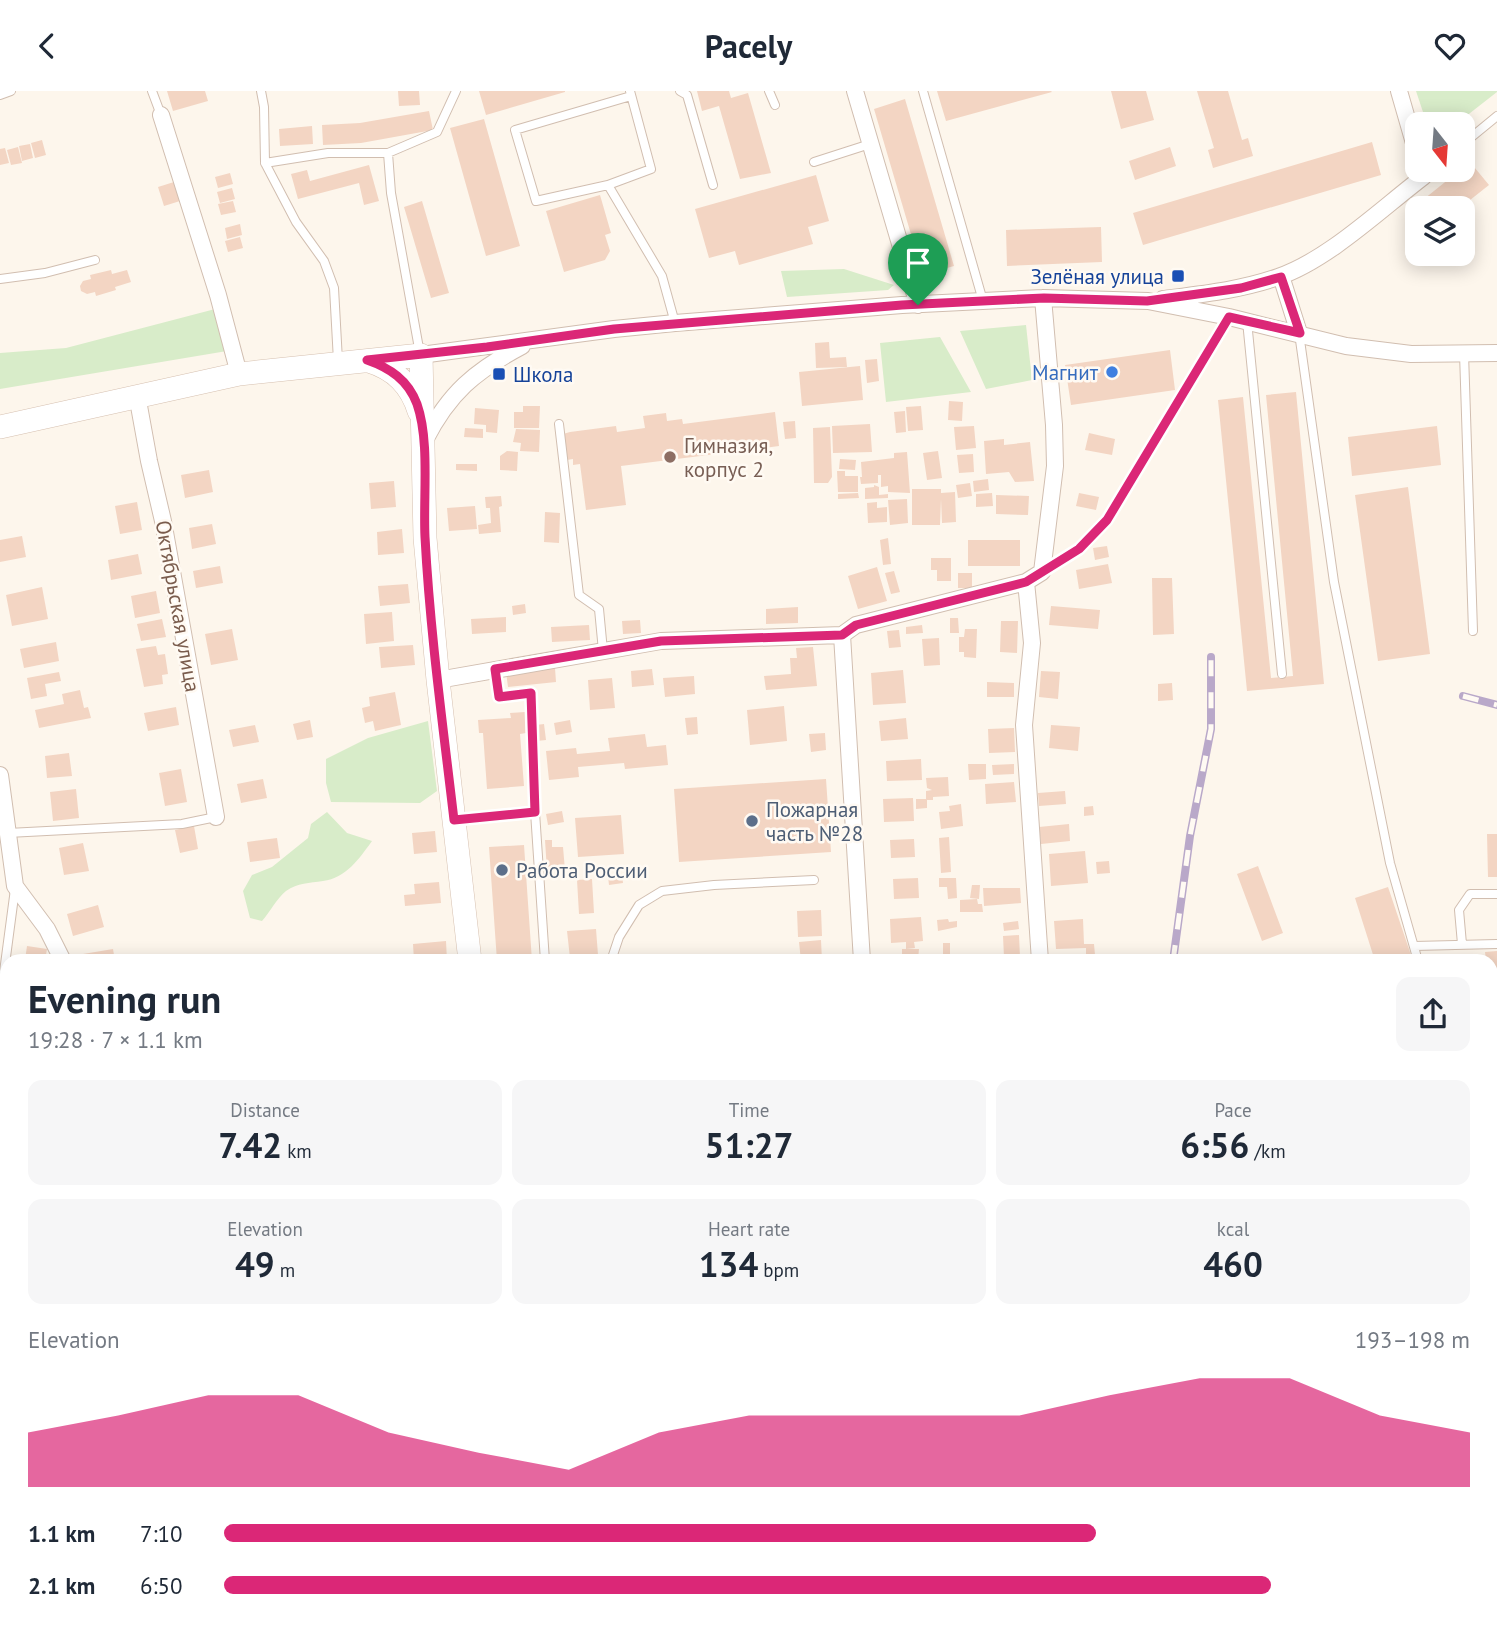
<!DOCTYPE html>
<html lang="en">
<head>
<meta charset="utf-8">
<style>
	body { margin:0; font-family:"PT Sans",sans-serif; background:#f6f6f7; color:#1f2937; height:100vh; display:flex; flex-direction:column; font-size:26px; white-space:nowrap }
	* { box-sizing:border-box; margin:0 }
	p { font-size:23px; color:#747a83 }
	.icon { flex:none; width:38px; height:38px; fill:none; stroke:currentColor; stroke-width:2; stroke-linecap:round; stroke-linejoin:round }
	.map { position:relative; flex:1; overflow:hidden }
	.sheet { position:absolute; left:0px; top:863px; width:1498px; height:674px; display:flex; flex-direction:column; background:#fff; border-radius:21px 21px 0 0; box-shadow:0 4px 18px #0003 }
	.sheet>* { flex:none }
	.needle { width:46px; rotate:163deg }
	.controls { position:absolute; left:1405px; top:21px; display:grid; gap:14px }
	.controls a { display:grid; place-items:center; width:70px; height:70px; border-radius:14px; background:#fff; box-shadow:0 4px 18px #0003; font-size:35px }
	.pin { position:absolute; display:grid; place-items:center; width:60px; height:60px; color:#fff; margin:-72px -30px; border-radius:50% 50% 50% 0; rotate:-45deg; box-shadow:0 0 7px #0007 }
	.pin .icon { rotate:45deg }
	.round { display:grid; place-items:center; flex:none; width:74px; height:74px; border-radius:14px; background:#f6f6f7 }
	.head { display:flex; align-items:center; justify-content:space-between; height:119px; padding:0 28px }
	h1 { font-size:38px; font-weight:700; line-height:52px }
	.stats { display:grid; grid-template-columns:repeat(3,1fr); gap:10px; height:119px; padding:7px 28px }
	.stats div { display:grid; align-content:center; border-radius:14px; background:#f6f6f7; text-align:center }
	.stats b { font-size:35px; font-weight:700 }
	.stats small { font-size:19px; font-weight:400 }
	.stats p { font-size:19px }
	.chart { height:196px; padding:14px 28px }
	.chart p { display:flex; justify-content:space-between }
	.chart svg { width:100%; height:126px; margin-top:7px; fill:#db2777; opacity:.7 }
	ul { padding:0 28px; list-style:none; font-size:23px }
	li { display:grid; grid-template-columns:112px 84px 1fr; align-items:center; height:52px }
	li i { height:18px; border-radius:9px; background:#db2777 }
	header { display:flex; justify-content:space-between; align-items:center; height:91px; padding:0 28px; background:#fff; font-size:32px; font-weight:700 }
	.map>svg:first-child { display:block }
</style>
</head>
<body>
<header><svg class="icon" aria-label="back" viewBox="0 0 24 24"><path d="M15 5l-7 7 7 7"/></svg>Pacely<svg class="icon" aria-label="heart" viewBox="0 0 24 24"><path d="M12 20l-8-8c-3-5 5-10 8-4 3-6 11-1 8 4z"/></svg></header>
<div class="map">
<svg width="1497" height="1535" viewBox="0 0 1497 1535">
	<rect width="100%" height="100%" fill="#fdf6ec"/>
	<path fill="#d8ecc9" d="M1416 0H1497V1L1456 33H1427Z
		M844 178 894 194 888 199 787 206 781 180Z
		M219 217 227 260 0 298V262L66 257Z
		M1026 234 1032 289 986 298 960 240Z
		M940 246 971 301 886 311 880 252Z
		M428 630 437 700 420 712 331 711 326 692V668L368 647Z
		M327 721 347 742 372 750C359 768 346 787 323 790 309 792 298 792 286 800 277 807 270 821 262 830L250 827 243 800 252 784 272 776 308 747 311 733Z"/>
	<path fill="#f3d5c3" d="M167 0H205L208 10 173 20Z
		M398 0H419L420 14 399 15Z
		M479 0H565V1L486 24Z
		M697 0H729L731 7 748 2 771 82 740 88 719 15 702 20Z
		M937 0H1051L1052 1 946 30Z
		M1111 0H1146L1154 29 1121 38Z
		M1197 0H1228L1242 49 1248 47 1253 65 1213 77 1208 59 1214 57Z
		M905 8 954 175 923 184 874 18Z
		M429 20 433 39 361 52 323 54 322 34 360 32Z
		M484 28 520 155 486 165 450 37Z
		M312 35 313 53 280 55 279 38Z
		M42 49 46 64 35 67 31 52Z
		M1372 51 1381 84 1143 154 1133 122Z
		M30 53 33 67 22 70 19 55Z
		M18 56 22 72 11 74 7 59Z
		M1170 56 1176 75 1135 89 1129 70Z
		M5 57 9 72 0 74V58Z
		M1470 71 1489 94 1460 117H1431L1424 108Z
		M369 74 379 110 364 114 359 92 298 108 291 83 307 79 310 90Z
		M230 82 233 93 218 97 215 86Z
		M816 84 829 130 808 136 813 153 739 174 735 160 709 167 695 118Z
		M174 91 180 110 164 115 158 96Z
		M232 97 235 108 220 112 217 101Z
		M600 104 611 142 605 144 610 160 605 169 564 181 546 120Z
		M233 110 236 121 221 124 218 113Z
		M422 110 449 202 431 207 404 116Z
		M240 133 242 144 227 148 225 137Z
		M1101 136 1102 171 1007 175 1006 139Z
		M240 146 243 157 228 161 225 150Z
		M111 179 112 183 127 179 131 191 115 196 116 199 96 205 95 201 87 203 81 200 80 195 83 190 91 188 90 184Z
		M829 251 830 267 846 266 847 276 816 277 815 252Z
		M1170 259 1175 299 1071 314 1065 274Z
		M877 268 879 290 867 292 865 269Z
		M860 275 863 309 802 315 799 281Z
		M1296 301 1324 593 1247 600 1218 309 1243 306 1271 587 1293 585 1266 304Z
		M949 310 963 311 962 330 948 329Z
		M523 315H540L539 337H514V321H523Z
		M921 315 923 339 908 340 906 316Z
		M475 317 499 319 497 342 486 341V334L474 333Z
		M905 320 906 341 896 342 894 321Z
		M775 321 779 355 621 375 626 414 586 419 580 373 573 374V368L567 369 563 343 570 341 616 335 617 341 645 337 643 325 666 322 667 330 682 328 683 333Z
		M795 330 796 347 785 348 783 331Z
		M870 333 872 361 833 362 832 335Z
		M974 335 976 357 956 359 954 336Z
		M1437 335 1441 374 1352 385 1348 346Z
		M830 336 832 386 828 392H814L813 337Z
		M465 337 483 338V347L464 346Z
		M516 338 540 339 539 361 520 360 521 352 513 351Z
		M1089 342 1115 348 1112 364 1085 359Z
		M1004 348V354L1030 351 1034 390 1015 391 1009 381 986 383 984 350Z
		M507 360 518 361 517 380 500 379V365Z
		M938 360 942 387 927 389 923 362Z
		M907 361 910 402 888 401V395L881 396V384H878V392L861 393 860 386H862L861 371 894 367V362Z
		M973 363 974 381 959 382 957 364Z
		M840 368 856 369 855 379 839 378Z
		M456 373H477V380L456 379Z
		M209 379 213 401 185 407 181 384Z
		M837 380H845V385H858V401H838Z
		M988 388 989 399 974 401 973 390Z
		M394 390 396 416 371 418 369 392Z
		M970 392 972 405 958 407 956 394Z
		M874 394 879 396V404L888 403V407L865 408V397L874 396Z
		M1408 396 1430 563 1378 570 1355 404Z
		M912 398H941V402L955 401 956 431 942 432 941 408 940 434H912Z
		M858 402 859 407 838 408V403Z
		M992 402 993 415 976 416V403Z
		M1079 402 1099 406 1096 419 1076 415Z
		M996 404 1029 405 1028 424 996 423Z
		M501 405 502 415 499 416 501 441 479 443 478 434 491 432 490 417H486L485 406Z
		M907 408 908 432 890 434 888 409Z
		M137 411 142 439 120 443 115 415Z
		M877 411V417L887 416V431L868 432 867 412Z
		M475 415 477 438 449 440 447 417Z
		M545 421 560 422 559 452 544 451Z
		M212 433 216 453 192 458 189 437Z
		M402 438 404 462 378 464 377 441Z
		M22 445 26 466 0 471V449Z
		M888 447 891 473 883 474 880 449Z
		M968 449H1020V475H968Z
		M1107 455 1109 466 1095 469 1093 457Z
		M138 463 142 483 111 489 108 469Z
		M931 467H951V490H937V479H931Z
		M1108 473 1112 492 1079 498 1076 479Z
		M220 475 223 492 196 497 193 480Z
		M877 476 887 510 858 518 848 485Z
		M894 480 900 501 891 503 885 482Z
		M958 482H972V497H958Z
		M1152 487H1172L1174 543 1153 544Z
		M408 493 410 512 380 515 378 495Z
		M42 496 48 528 12 535 6 504Z
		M156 500 160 522 135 527 131 505Z
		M525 513 526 522 513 524 512 515Z
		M1051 515 1100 519 1098 538 1049 534Z
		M798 516V532L766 533V518Z
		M392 521 394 550 366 553 364 523Z
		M506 526V541L472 543 471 528Z
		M950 527H958L959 542H950Z
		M162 528 166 546 141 550 137 533Z
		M640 529 641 542 623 543 622 530Z
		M1001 530H1018L1017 562 1000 561Z
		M589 534 590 549 552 551 551 536Z
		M922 534 923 542 906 543V536Z
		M232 538 238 569 211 574 205 543Z
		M965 538H977L976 567 964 566V561H959V546H964Z
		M899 539 901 556 889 557 887 540Z
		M939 547 940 574 924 575 922 548Z
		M56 551 59 570 24 577 20 558Z
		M413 554 415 574 381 577 379 556Z
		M156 555 158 564 165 563 168 583 162 584 163 593 144 596 136 558Z
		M813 556 817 595 766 599 764 585 791 583 790 567H797L796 557Z
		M555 577 556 591 508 596 506 581Z
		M652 578 654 594 632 596 631 580Z
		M903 579 906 612 873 614 871 582Z
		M1041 580 1060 581 1058 608 1039 606Z
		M59 581 61 590 45 593 47 605 31 608 27 587Z
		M694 585 695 603 665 606 663 587Z
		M612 587 615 617 590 619 588 589Z
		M987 591 1014 592V606H987Z
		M1172 592 1173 609 1158 610V593Z
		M80 599 84 617 88 616 91 627 39 637 35 619 64 613 62 603Z
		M395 601 401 634 375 640 373 630 365 632 362 617 370 615 369 606Z
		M784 615 787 650 750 654 747 619Z
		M176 616 179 634 148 640 144 622Z
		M525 621 526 642 520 643 524 695 487 698 483 642H479L478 629 511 627 510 622Z
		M697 626 698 643 687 644 685 627Z
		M906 627 908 648 881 650 879 630Z
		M310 629 313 646 297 649 293 633Z
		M570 629 572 641 556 644 554 632Z
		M544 633 546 649 537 650 536 634Z
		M255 634 259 651 233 656 229 639Z
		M1051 634 1080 636 1078 660 1049 657Z
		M1014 637 1015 661 989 662 988 638Z
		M825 642 826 659 811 661 809 643Z
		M645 643 647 656 666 654 668 674 625 678 624 672 578 676 579 686 549 689 546 660 576 657 577 663 610 660 608 647Z
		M69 662 72 685 47 687 45 665Z
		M921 668 922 689 887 690 886 670Z
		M968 673H986V688L969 689Z
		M1014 673V683L993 684 992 674Z
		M181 678 187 711 165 715 159 682Z
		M948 686 949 705 933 706V709H927V717L916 718V708H926V700L932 699 927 697 926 687Z
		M263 688 267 707 241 712 237 693Z
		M826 688 831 761 679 771 674 698Z
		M1014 691 1016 711 986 713 985 693Z
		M76 698 79 727 53 730 50 701Z
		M1065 700 1066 713 1039 715 1038 702Z
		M913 707 914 730 884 731 883 708Z
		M961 713 963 735 941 738 939 721 950 720 949 715Z
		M1093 715 1094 724 1084 725V716Z
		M562 720 564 731 548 734 546 723Z
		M621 724 624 763 578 766 575 727Z
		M1069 733 1070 750 1041 753 1039 736Z
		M194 735 198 758 180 762 175 739Z
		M435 740 437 761 414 763 412 742Z
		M1487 743H1497V786H1488Z
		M949 746 951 781 941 782 939 747Z
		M277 747 280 767 250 771 247 751Z
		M914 748 915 766 891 767 890 749Z
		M545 749H552V756H563L565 779 547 780Z
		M83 752 89 780 64 784 59 757Z
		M524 754 532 870H497L489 756Z
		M1085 760 1088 792 1051 795 1049 763Z
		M1109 770 1110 782 1097 783 1096 771Z
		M1258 775 1283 842 1262 850 1237 783Z
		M622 783 623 792 609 794 608 785Z
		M918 787 919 807 894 808 893 788Z
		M939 787H956L957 807 948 808 947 796H939Z
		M592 788 594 822 579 823 577 789Z
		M439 791 441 812 405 815 404 804 415 803 414 793Z
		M972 794H980L979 808 970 807Z
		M1388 796 1413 870H1375L1355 807Z
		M983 797H1020L1021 812 984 815Z
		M977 808 978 813H982L983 821H960V809Z
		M98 814 104 836 73 845 67 823Z
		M821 819 822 845 798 846 797 820Z
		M921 826 923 850 914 851 915 857 906 858V851L891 852 890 828Z
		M948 828 949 831 957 830V836L938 840 937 829Z
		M1083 828 1084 853H1094L1095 864H1086V857L1056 858 1054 830Z
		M1018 830 1019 838 1004 840 1003 832Z
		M596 838 598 864 570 867 567 840Z
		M1019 844 1020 866H1004L1003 845Z
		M821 849 822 870H801L799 851Z
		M446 850 447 870H414L413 853Z
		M943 852H950V869H943Z
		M27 855 47 858 45 870 25 869Z
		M113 858 115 870H85L83 863Z
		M902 858H919L918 868H902Z
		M1497 860V900H1491V870H1486L1485 861Z
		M6 1086H7V1119L0 1118Z
		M1491 1087 1497 1088V1116L1491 1115Z
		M1491 1241 1497 1245V1446H1491Z
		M274 1530H300L302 1535H276Z
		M457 1530H475V1535H457Z
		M581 1530H605V1535H581Z
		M627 1530H785V1535H627Z
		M854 1530H913L914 1535H824V1533Z
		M933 1530H991V1532L933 1535Z"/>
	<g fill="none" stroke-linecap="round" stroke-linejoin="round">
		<g stroke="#d1beb0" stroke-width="10">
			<path id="lane" d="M152 0 161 24
				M261 0 264 16 265 72
				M630 0 651 78 608 94 662 185 675 232
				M680 0 687 4 713 94
				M769 0 775 14
				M923 0 983 210
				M0 4 11 0
				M1463 53 1497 25
				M388 62 391 102 420 263
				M814 71 870 53
				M608 94 536 110 515 39 631 5
				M0 188 45 182 95 169
				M1247 230 1282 583
				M1299 242 1334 491 1390 772 1418 870
				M1464 262 1473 540
				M338 270 334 197 324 170 296 131 265 72 328 62H388L437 41 456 0
				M559 333 579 504 599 518 603 560
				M1043 480 1079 458 1107 429 1229 226
				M535 721 545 870
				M456 729 535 721 531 602 499 606 495 578
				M8 742 182 733 216 726
				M1462 853 1459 819 1470 803H1497
				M1414 855 1497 853
				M611 870 619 846 639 814 662 800 714 794 814 789
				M0 911 15 798
				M1491 931H1497
				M616 1530V1535"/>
		</g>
		<g stroke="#d1beb0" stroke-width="18">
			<path id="street" d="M855 0 918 214
				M1399 0 1418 66
				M161 24 218 204 239 283
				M1281 185 1299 242
				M1163 208C1202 203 1241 199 1278 186 1328 169 1381 118 1423 86L1421 79
				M421 264 614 238 675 232 902 214 1043 207 1148 210 1229 226 1346 255 1411 263 1497 262
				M137 304 149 370 163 430 216 726
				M425 349C449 302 475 280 522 255
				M1026 491 1032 552 1024 634 1040 870
				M842 544 862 870
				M438 589 661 550 842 544 856 534 1026 491 1042 481 1055 375 1054 334 1043 207
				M0 684 15 795 47 838 63 870
				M0 1140 7 1142
				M0 1313 7 1312
				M217 1530 218 1535
				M370 1530 375 1535"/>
		</g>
		<g stroke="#d6c0b0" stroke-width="24">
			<path id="secondary" d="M369 270C395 278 411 294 419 320
				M0 336 239 283 421 264 425 447 438 589 470 870
				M500 1530V1535"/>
		</g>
		<use href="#lane" stroke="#fff" stroke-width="8"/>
		<use href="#street" stroke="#fff" stroke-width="16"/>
		<use href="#secondary" stroke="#fff" stroke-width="23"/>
		<g stroke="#b9a8c9" stroke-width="8">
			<path id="rail" d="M1463 605 1497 614
				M1173 870 1190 745 1211 638V566"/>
		</g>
		<use href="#rail" stroke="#fffaf3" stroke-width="5" stroke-dasharray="16" stroke-linecap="butt"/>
	</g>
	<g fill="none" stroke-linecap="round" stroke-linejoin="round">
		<g stroke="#fff" stroke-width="14">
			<path id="route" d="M1281 186 1300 242 1229 226 1107 429 1079 458 1026 491 856 534 842 544 661 550 495 578 499 606 531 602 535 721 454 729C443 635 430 541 425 446 423 406 430 350 417 313 408 289 390 277 367 269L487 256 614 238 902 214 1044 207 1147 210 1241 197Z"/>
		</g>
		<use href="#route" stroke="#db2777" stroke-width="9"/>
	</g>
	<g fill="#1a4fb4" stroke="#fffaf3" stroke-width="2.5">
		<rect x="1171" y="178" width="14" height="14" rx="3.5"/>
		<rect x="492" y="276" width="14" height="14" rx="3.5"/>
	</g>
	<circle fill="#3f7fe0" stroke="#fffaf3" stroke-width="2.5" cx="1112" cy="281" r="7"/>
	<circle fill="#8d6e63" stroke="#fffaf3" stroke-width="2.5" cx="670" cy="366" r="7"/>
	<g fill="#5c6f8a" stroke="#fffaf3" stroke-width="2.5">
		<circle cx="752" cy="730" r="7"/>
		<circle cx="502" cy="779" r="7"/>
	</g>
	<g text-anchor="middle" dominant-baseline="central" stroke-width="5" stroke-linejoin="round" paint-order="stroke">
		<g font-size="21" fill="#164399" stroke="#fffaf3" text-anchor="end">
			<text x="1164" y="185">Зелёная улица</text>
			<text x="513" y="283" text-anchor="start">Школа</text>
		</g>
		<g font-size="21" fill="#366cbe" stroke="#fffaf3" text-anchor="end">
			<text x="1098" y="281">Магнит</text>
		</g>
		<g font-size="21" fill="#785e54" stroke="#fffaf3" text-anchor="start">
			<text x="684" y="354">Гимназия,<tspan x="684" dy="24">корпус 2</tspan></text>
		</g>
		<g font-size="21" fill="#7a5c4d" stroke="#fffaf3">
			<text transform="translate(178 515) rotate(80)">Октябрьская улица</text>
		</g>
		<g font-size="21" fill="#4e5e75" stroke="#fffaf3" text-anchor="start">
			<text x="766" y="718">Пожарная<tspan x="766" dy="24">часть №28</tspan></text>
			<text x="516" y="779">Работа России</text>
		</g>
	</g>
</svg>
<div class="controls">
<a><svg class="needle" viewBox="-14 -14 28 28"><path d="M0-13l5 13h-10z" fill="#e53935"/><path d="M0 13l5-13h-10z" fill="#747a83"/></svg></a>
<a><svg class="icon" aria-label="layers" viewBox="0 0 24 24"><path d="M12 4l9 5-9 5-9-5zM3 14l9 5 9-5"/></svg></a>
</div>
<div class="pin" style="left:918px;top:214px;background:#1e9e55"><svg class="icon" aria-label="arrive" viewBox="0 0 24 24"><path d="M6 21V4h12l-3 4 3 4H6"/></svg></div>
<section class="sheet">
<div class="head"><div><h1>Evening run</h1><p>19:28 · 7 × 1.1 km</p></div><a class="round"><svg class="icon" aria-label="share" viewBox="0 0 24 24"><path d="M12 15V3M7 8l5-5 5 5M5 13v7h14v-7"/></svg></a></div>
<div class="stats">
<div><p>Distance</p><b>7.42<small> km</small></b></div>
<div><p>Time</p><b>51:27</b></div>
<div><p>Pace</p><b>6:56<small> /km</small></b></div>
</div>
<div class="stats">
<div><p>Elevation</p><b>49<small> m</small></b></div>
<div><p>Heart rate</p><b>134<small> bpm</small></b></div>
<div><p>kcal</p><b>460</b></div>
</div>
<div class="chart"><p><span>Elevation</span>193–198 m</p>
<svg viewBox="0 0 160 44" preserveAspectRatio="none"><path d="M0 44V25L10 19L20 12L30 12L40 25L50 32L60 38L70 25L80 19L90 19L100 19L110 19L120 12L130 6L140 6L150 19L160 25V44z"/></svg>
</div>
<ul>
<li><b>1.1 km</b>7:10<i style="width:70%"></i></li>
<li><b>2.1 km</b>6:50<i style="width:84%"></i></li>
</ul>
</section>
</div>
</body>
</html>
